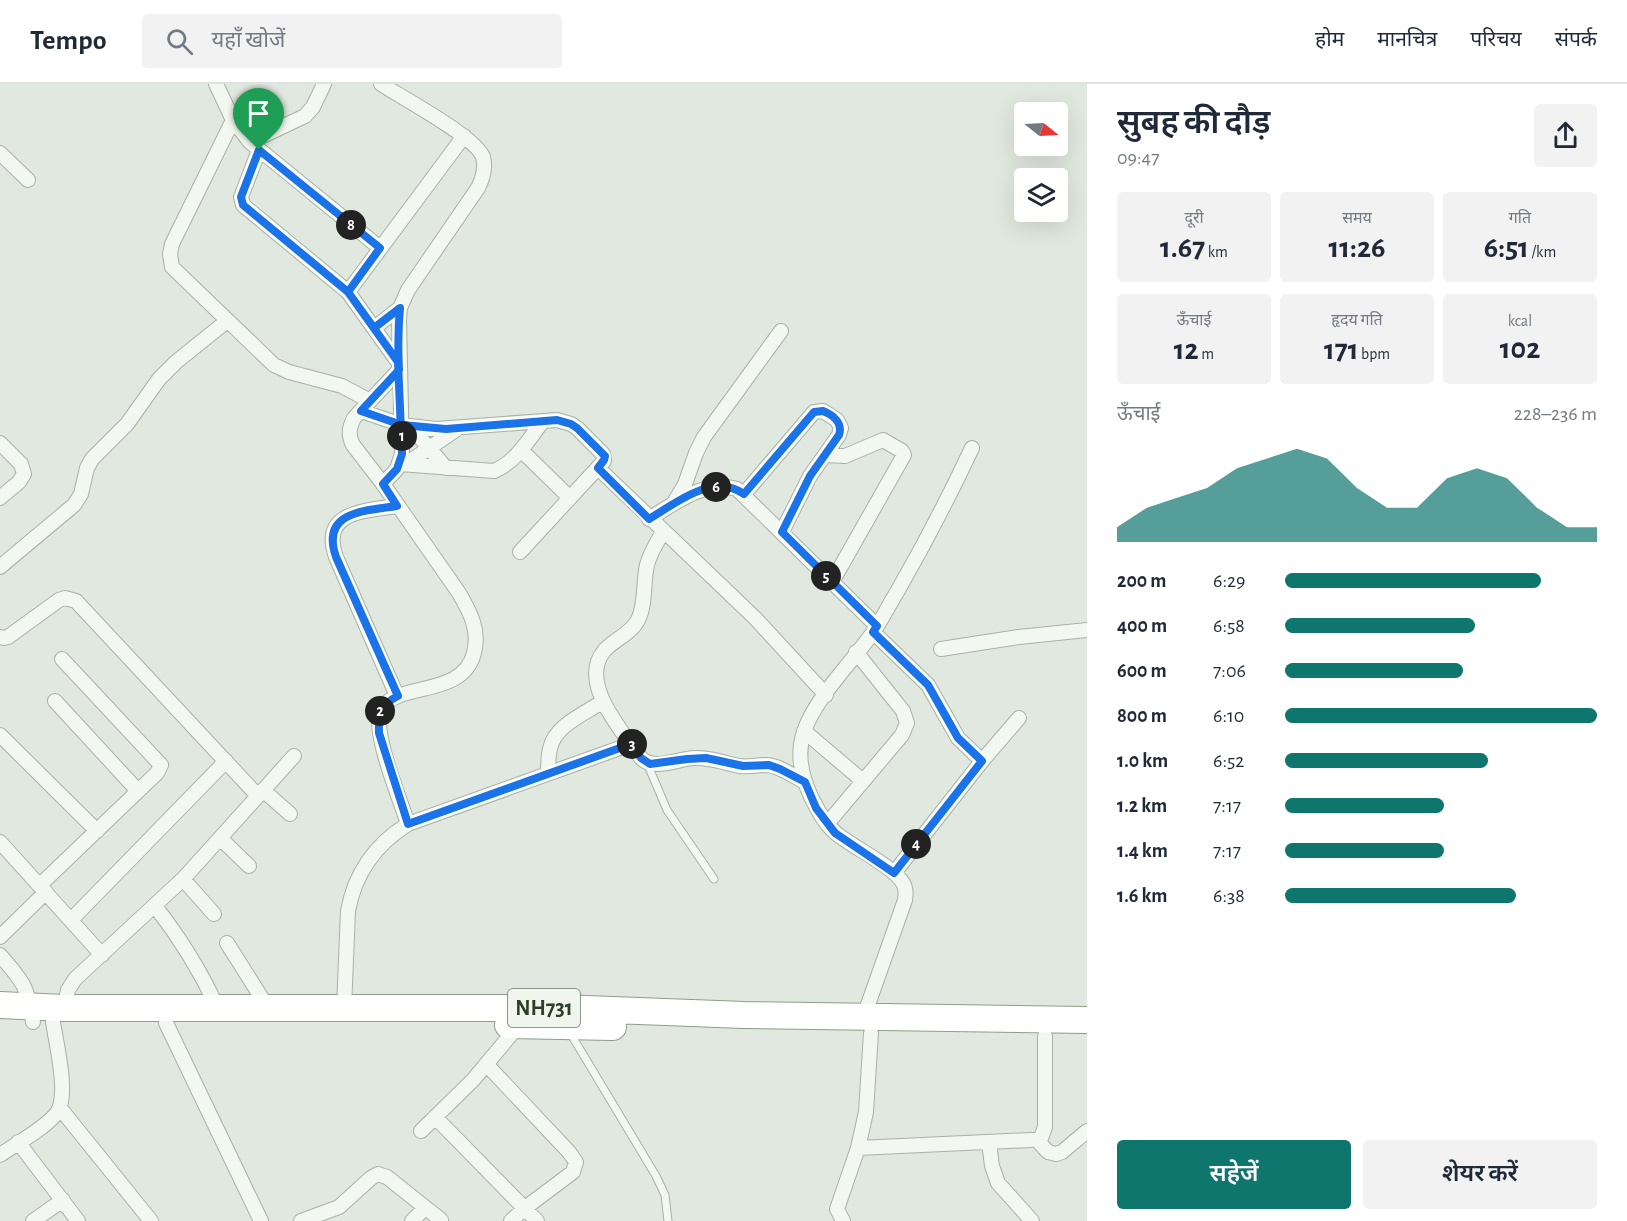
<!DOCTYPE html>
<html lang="hi">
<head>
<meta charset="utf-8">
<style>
	body { margin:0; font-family:"Alegreya Sans","Noto Sans Devanagari",sans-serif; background:#f2f2f3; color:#1f2937; height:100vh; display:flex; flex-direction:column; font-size:22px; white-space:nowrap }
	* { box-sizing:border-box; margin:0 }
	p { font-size:20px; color:#747a83 }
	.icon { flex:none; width:33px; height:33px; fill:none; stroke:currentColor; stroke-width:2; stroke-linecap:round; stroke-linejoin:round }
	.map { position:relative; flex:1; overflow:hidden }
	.panel { display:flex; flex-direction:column; background:#fff; width:540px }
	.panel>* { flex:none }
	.needle { width:39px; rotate:108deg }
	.buttons { position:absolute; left:1014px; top:18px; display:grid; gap:12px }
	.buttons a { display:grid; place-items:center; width:54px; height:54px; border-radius:6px; background:#fff; box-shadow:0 6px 24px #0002; font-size:30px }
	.pin { position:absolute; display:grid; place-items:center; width:51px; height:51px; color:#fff; margin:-62px -26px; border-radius:50% 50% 50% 0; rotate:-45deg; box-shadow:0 0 6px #0007 }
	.pin .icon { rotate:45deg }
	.km { position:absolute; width:30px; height:30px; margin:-15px; border-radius:50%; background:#222; color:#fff; font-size:16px; line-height:30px; text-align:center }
	.round { display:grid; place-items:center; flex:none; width:63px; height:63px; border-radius:6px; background:#f2f2f3 }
	.overview { display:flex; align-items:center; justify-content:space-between; height:102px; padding:0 30px }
	h1 { font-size:33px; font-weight:600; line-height:45px }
	.stats { display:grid; grid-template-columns:repeat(3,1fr); gap:9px; height:102px; padding:6px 30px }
	.stats div { display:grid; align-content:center; border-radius:6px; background:#f2f2f3; text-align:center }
	.stats b { font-size:30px; font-weight:600 }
	.stats small { font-size:16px; font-weight:400 }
	.stats p { font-size:16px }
	.chart { height:168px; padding:12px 30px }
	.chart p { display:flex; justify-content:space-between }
	.chart svg { width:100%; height:108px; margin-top:6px; fill:#0f766e; opacity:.7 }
	.button { display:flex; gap:12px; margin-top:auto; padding:12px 30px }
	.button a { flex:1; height:69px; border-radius:6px; background:#0f766e; color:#fff; font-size:24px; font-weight:600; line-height:69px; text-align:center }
	.button a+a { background:#f2f2f3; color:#1f2937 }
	ul { padding:0 30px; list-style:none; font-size:20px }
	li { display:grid; grid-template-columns:96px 72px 1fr; align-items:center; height:45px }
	li i { height:15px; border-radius:8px; background:#0f766e }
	header { display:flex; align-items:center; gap:36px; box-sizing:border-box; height:84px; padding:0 30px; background:#fff; border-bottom:2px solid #e0e1e3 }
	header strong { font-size:28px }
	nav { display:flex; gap:33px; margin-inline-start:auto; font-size:21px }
	.search { width:420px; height:54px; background:#f2f2f3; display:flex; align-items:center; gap:15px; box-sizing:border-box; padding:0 21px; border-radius:6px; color:#747a83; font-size:22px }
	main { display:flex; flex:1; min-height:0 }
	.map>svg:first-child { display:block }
</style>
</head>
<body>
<header>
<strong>Tempo</strong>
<div class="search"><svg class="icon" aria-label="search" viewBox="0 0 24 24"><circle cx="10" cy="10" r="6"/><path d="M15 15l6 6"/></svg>यहाँ खोजें</div>
<nav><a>होम</a><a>मानचित्र</a><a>परिचय</a><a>संपर्क</a></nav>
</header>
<main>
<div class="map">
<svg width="1087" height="1137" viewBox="0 0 1087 1137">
	<rect width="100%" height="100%" fill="#e1e8df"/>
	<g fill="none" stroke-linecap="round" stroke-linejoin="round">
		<g stroke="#a7b2a4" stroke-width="9">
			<path id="lane" d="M647 679 667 726 714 795
				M569 947 656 1092 665 1111 668 1137"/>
		</g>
		<g stroke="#a7b2a4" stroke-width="16">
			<path id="street" d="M216 0 233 36 250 58 380 164
				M381 0C401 13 476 53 483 73 486 84 483 94 478 104L408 206 400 224 399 235 402 370 397 385 383 400
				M233 36 172 160 170 170 172 183 274 281 289 288 342 302 370 317
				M250 58 305 32 313 23 324 0
				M259 66 241 113 243 121 348 208 398 278
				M0 69 28 96
				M348 208 464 52
				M374 244 400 224
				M399 286 354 334C349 344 348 351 353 361L383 400 459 509C470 528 480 546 474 569 462 617 389 595 380 630 374 653 400 715 408 740
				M361 327 402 341 436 345 557 336 571 340 577 344 603 370 604 377 520 468
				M410 342 446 384
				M0 359 21 380 24 390 19 398 0 414
				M521 366 570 414
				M825 371 845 372 883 356 902 367 904 371 832 498
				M400 380 494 387C516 378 529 355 543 337
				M406 380 457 345
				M598 384 755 534 826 611
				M744 410 814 328 823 327 837 336 841 344 839 351 810 392 782 448
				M673 420 685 400 696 369 704 353 781 247
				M397 422C365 427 320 427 336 473L397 612
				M649 435C675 419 705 395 737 405L877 542
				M663 448C657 458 650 469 647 481 643 498 646 520 638 536 631 550 613 556 604 567 578 599 623 648 641 674 654 687 677 675 694 674 710 673 724 679 739 682 748 683 757 681 767 681 780 682 793 692 805 698
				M0 483 74 421 81 410 87 384 92 375 127 340 159 295 176 278 227 237
				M873 548 928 601 958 654 982 677
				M0 553 4 554 8 553 59 516 65 514 76 517 258 712
				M941 565 1019 553 1087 546
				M55 617 138 707
				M804 647 863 697
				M0 651 97 747
				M548 689C548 682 548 673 550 665 554 642 584 630 602 618
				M263 706 290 730
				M827 740 902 651 907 639 903 627 856 568
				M220 754 249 782
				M0 758 102 871
				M894 789 982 677 1019 634
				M183 795 214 830
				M40 801 157 689 161 681 62 575
				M155 822C180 854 200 886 217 923
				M71 836 226 677
				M0 853 46 808
				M227 859 268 924
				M0 871C24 899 27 901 33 938
				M64 924 68 906 75 895 183 795 294 672
				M344 924 348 827C355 788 376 760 408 740L631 660
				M864 932 905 816C906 810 906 804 903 799 893 782 854 764 837 750 829 744 823 735 818 726 804 702 795 674 804 648 814 615 854 576 874 547 882 535 889 521 897 508 924 461 949 413 972 364
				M166 939 261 1137
				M486 980 569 1068 576 1078 573 1088 525 1124 511 1137
				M60 1024 151 1137
				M435 1033 537 1137
				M421 1047 473 996 519 941
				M1037 1056 1048 1068 1056 1070 1062 1068 1087 1047
				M18 1058 78 1137
				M989 1058 992 1082 998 1099 1032 1137
				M858 1064 1031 1056 1041 1054 1045 1043V952
				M0 1071C16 1060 45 1044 56 1030 70 1014 56 959 53 938
				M33 1137 63 1116
				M301 1137 339 1123 371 1094 378 1090 387 1093 441 1136
				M412 1137 425 1124
				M843 1137 837 1125 858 1064 866 1028 871 949"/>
		</g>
		<g stroke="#8d9f86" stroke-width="28">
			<path id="highway" d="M0 921 64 924H560L744 931 1087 936
				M508 941 613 943"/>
		</g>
		<use href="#lane" stroke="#f3f7f1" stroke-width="7"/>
		<use href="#street" stroke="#f3f7f1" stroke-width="14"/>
		<use href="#highway" stroke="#fff" stroke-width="26"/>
	</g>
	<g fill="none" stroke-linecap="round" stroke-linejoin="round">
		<g stroke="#fff" stroke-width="12">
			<path id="route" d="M259 66 241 113 243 121 348 208 398 278 402 370 397 385 383 400 397 422C365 427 320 427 336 473L398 612C381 620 378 631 379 649L408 740 631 660 641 674 650 680 687 675 706 674 743 682 769 681 780 685 805 698 816 724 835 749 894 789 982 677 958 654 928 601 873 548 877 542 782 448 810 392 839 351C843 339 833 331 823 327L814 328 744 410C713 388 676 419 649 435L598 384 604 376 605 372 577 344 571 340 557 336 446 345 402 341 361 327 399 286C398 266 398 245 400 224L374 244 348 208 380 164 259 66"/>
		</g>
		<use href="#route" stroke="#1a73e8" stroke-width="8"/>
	</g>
	<g text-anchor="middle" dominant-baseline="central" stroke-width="4.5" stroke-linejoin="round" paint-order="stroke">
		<rect fill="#f0f6ee" stroke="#687763" stroke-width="1.5" x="508" y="905" width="72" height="38" rx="4.5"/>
		<g font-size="22" font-weight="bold" fill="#2d4027">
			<text x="544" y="924">NH731</text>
		</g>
	</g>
</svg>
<div class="buttons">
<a><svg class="needle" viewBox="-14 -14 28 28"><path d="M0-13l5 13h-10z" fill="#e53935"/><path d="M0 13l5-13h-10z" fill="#747a83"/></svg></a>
<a><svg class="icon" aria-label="layers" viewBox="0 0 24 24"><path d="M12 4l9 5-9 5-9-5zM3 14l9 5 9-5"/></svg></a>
</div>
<div class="pin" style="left:259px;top:66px;background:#1e9e55"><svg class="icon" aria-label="arrive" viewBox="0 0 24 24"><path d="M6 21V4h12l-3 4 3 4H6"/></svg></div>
<b class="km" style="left:402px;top:352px">1</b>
<b class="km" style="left:380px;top:627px">2</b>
<b class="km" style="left:632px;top:660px">3</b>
<b class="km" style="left:916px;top:760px">4</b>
<b class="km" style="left:826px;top:492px">5</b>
<b class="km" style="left:716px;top:403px">6</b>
<b class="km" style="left:351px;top:141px">8</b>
</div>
<section class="panel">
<div class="overview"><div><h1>सुबह की दौड़</h1><p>09:47</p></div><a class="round"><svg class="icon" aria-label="share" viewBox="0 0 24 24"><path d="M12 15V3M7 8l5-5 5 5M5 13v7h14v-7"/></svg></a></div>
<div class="stats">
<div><p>दूरी</p><b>1.67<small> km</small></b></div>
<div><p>समय</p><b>11:26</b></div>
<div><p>गति</p><b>6:51<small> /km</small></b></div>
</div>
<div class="stats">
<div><p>ऊँचाई</p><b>12<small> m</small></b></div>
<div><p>हृदय गति</p><b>171<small> bpm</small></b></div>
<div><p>kcal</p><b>102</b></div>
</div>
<div class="chart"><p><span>ऊँचाई</span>228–236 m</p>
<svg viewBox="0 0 160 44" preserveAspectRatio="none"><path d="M0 44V38L10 30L20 26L30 22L40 14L50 10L60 6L70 10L80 22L90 30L100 30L110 18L120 14L130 18L140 30L150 38L160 38V44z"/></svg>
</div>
<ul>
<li><b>200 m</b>6:29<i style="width:82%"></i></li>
<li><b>400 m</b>6:58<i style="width:61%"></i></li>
<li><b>600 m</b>7:06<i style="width:57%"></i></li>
<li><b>800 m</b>6:10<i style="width:100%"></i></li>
<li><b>1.0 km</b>6:52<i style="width:65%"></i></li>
<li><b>1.2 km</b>7:17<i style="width:51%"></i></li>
<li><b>1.4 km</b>7:17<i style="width:51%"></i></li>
<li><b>1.6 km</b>6:38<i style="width:74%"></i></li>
</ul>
<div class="button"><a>सहेजें</a><a>शेयर करें</a></div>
</section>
</main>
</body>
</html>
